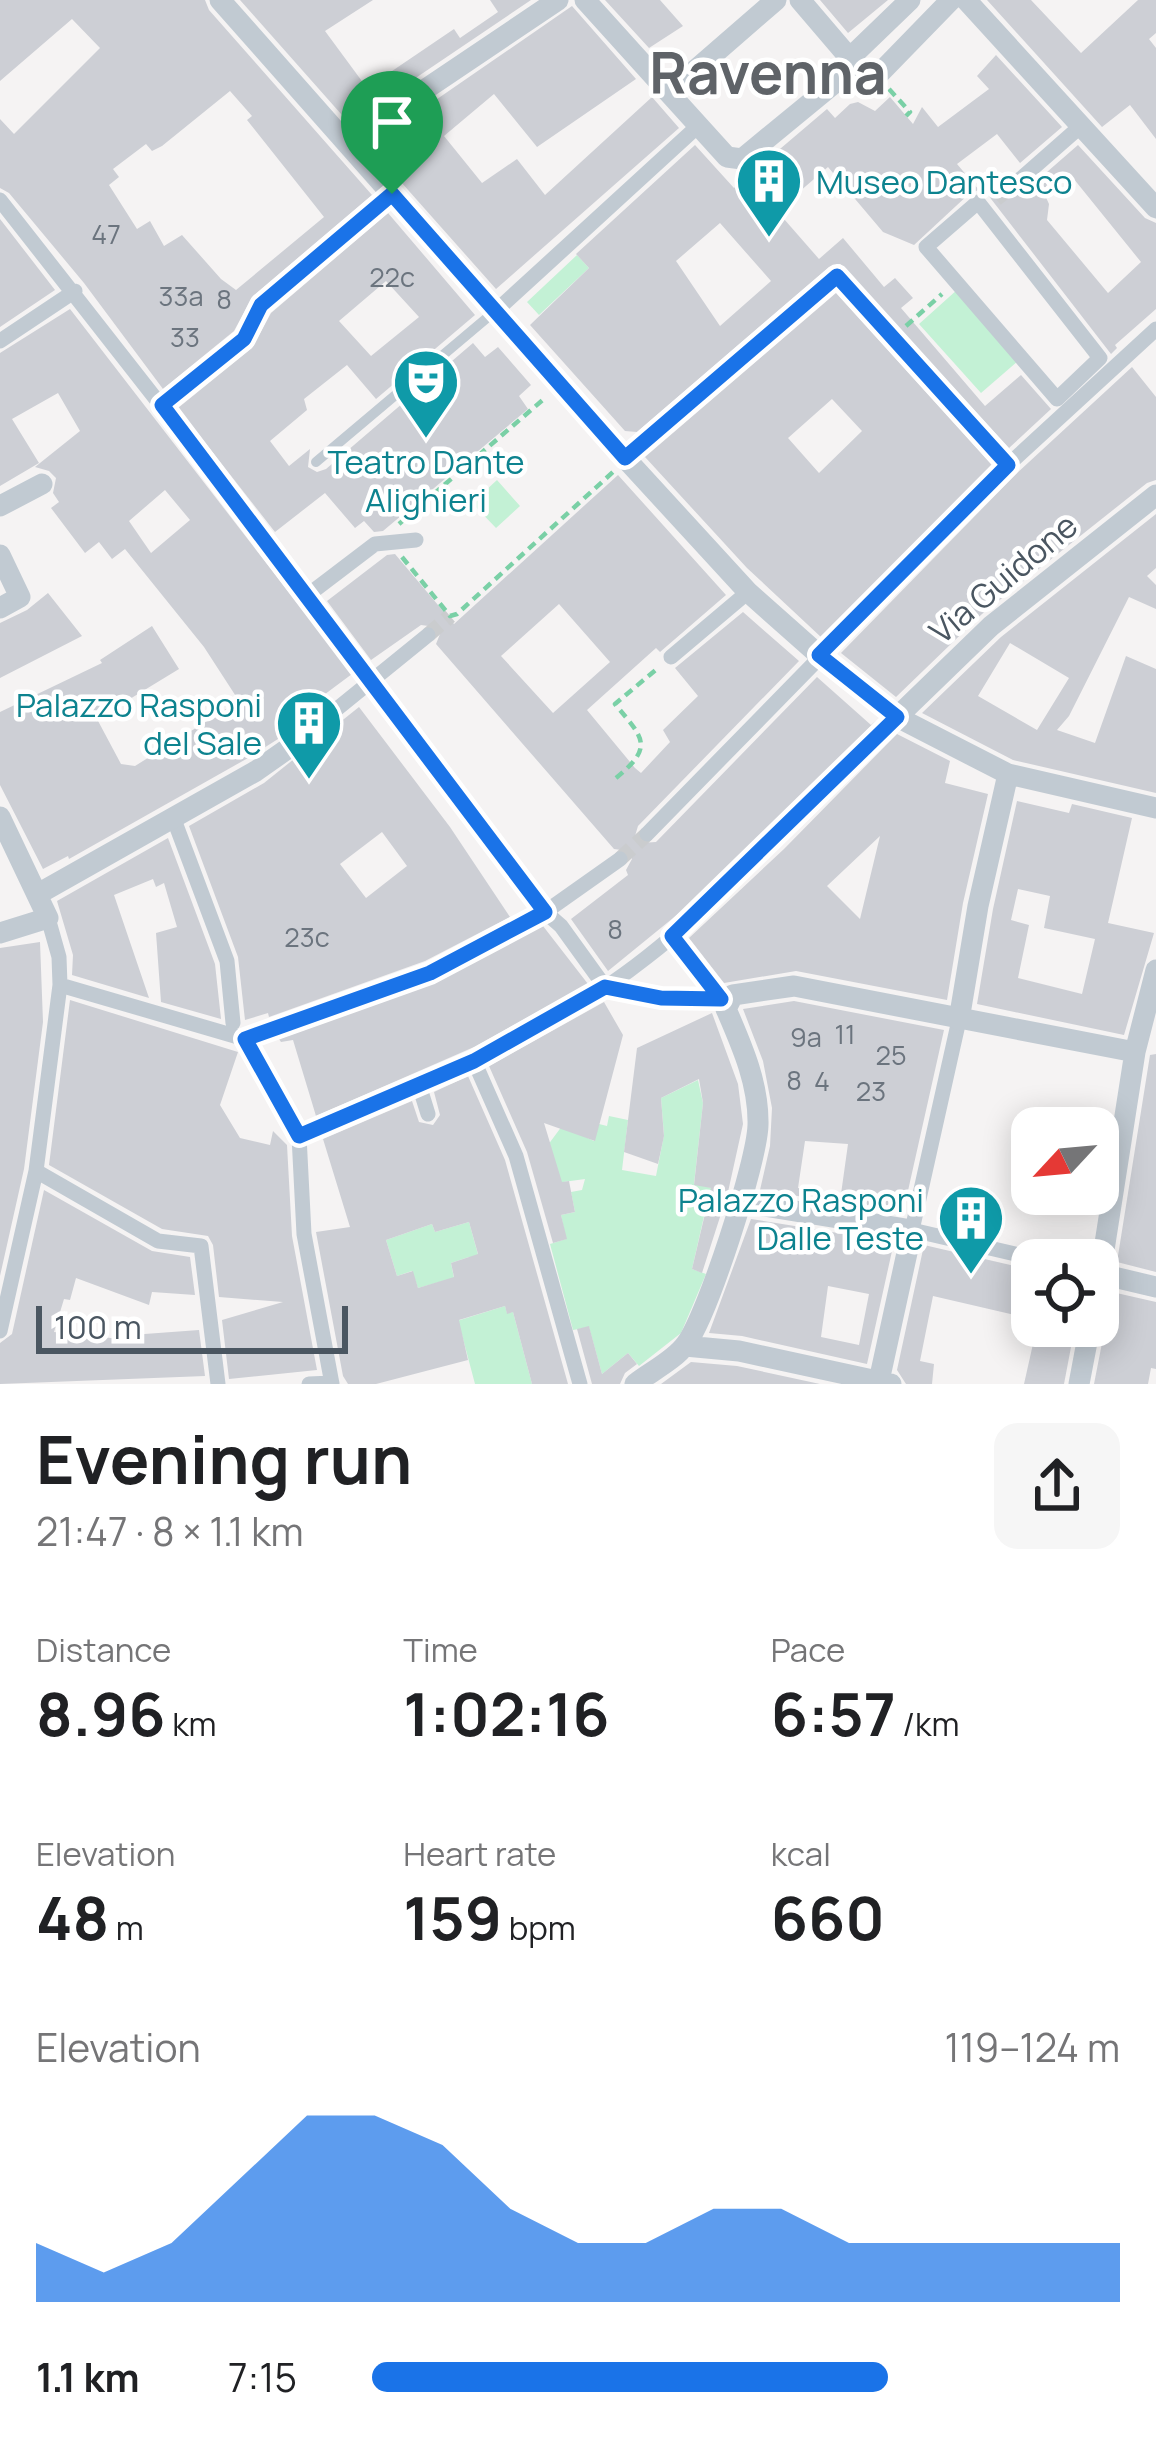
<!DOCTYPE html>
<html lang="en">
<head>
<meta charset="utf-8">
<style>
	body { margin:0; font-family:Manrope,sans-serif; background:#f6f6f6; color:#202124; height:100vh; display:flex; flex-direction:column; font-size:45px; white-space:nowrap }
	* { box-sizing:border-box; margin:0 }
	p { font-size:39px; color:#757577 }
	.icon { flex:none; width:66px; height:66px; fill:none; stroke:currentColor; stroke-width:2; stroke-linecap:round; stroke-linejoin:round }
	.map { position:relative; height:1384px; overflow:hidden }
	.drawer { display:flex; flex-direction:column; background:#fff; flex:1 }
	.drawer>* { flex:none }
	.needle { width:78px; rotate:244deg }
	.fabs { position:absolute; left:1011px; top:1107px; display:grid; gap:24px }
	.fabs a { display:grid; place-items:center; width:108px; height:108px; border-radius:24px; background:#fff; box-shadow:0 6px 30px #0003; font-size:60px }
	.scale { position:absolute; left:36px; bottom:30px; width:312px; box-sizing:border-box; padding-left:12px; border:6px solid #4a5661; border-top:0; font-size:33px; line-height:42px; white-space:nowrap; color:#4a5661; -webkit-text-stroke:9px #fff; paint-order:stroke }
	.pin { position:absolute; display:grid; place-items:center; width:102px; height:102px; color:#fff; margin:-123px -51px; border-radius:50% 50% 50% 0; rotate:-45deg; box-shadow:0 0 12px #0007 }
	.pin .icon { rotate:45deg }
	.round { display:grid; place-items:center; flex:none; width:126px; height:126px; border-radius:24px; background:#f6f6f6 }
	.overview { display:flex; align-items:center; justify-content:space-between; height:204px; padding:0 36px }
	h1 { font-size:66px; font-weight:700; line-height:90px }
	.stats { display:grid; grid-template-columns:repeat(3,1fr); gap:18px; height:204px; padding:12px 36px }
	.stats div { display:grid; align-content:center }
	.stats b { font-size:60px; font-weight:700 }
	.stats small { font-size:33px; font-weight:400 }
	.stats p { font-size:33px }
	.chart { height:336px; padding:24px 36px }
	.chart p { display:flex; justify-content:space-between }
	.chart svg { width:100%; height:216px; margin-top:12px; fill:#1a73e8; opacity:.7 }
	ul { padding:0 36px; list-style:none; font-size:39px }
	li { display:grid; grid-template-columns:192px 144px 1fr; align-items:center; height:90px }
	li i { height:30px; border-radius:15px; background:#1a73e8 }
	.map>svg:first-child { display:block }
</style>
</head>
<body>
<div class="map">
<svg width="1156" height="1384" viewBox="0 0 1156 1384">
	<rect width="100%" height="100%" fill="#f5f3f3"/>
	<path fill="#c3f1d5" d="M577 255 589 268 539 315 527 302Z
		M958 289 1018 361 981 393 919 324Z
		M497 480 520 506 496 528 472 503Z
		M698 1080 703 1103 694 1184 731 1192 724 1215 705 1212 692 1269 706 1274 681 1333 639 1366 628 1353 602 1374 589 1327 573 1330 550 1244 566 1239 561 1215 575 1212 571 1192 582 1190 585 1179 556 1183 545 1149 562 1126 594 1141 599 1124 607 1126 609 1116 628 1120 622 1170 656 1176 664 1135 661 1098Z
		M469 1222 482 1269 469 1257 451 1263 454 1278 418 1288 412 1271 397 1276 386 1240 432 1224 435 1232Z
		M505 1306 507 1313 513 1312 532 1384H475L462 1335H412Z"/>
	<path fill="#cdcfd5" fill-rule="evenodd" d="M0 0H205L209 10 372 195 253 296 234 331 163 389 84 283 9 193 0 188V119L14 134 100 48 72 19 0 81ZM230 91 252 116 247 120 324 217 236 290 221 279 182 235 164 246 150 221 137 229 109 185 119 177 113 169 146 144 152 151 162 146Z
		M240 0H373L325 31 367 88 454 29 460 38 498 12 490 0H531L349 123Z
		M605 0H660L683 26 649 48Z
		M820 0H888L848 33Z
		M987 0H1031L1081 53 1138 0H1156V33L1149 39 1156 48V139L1130 105 1102 127Z
		M572 6 636 79 537 147 494 94 444 136 482 183 517 159 545 195 652 97 679 128 496 289 369 146Z
		M996 55 1062 127 1020 163 997 134 957 164 979 190 970 193 914 245 883 232 828 167 777 211 819 259 843 238 884 287 895 278 913 298 901 308 985 406 1021 375 1051 409 1009 448 840 264 829 267 637 432 625 431 530 325 589 268 576 254 695 145 734 188 827 109 835 118 850 104 858 102 875 111 890 97 913 124 922 107 938 127 989 89 977 76ZM720 223 771 281 720 326 676 261Z
		M1078 145 1145 218 1156 223V309L1115 345 1117 348 1111 354 988 195 1005 179 1012 193 1024 192ZM1069 173 1141 262 1108 293 1047 220 1049 204 1044 193Z
		M388 213 475 315 376 399 347 365 304 399 307 410 270 441 289 466 310 449 308 467 317 472 326 469 473 343 485 357 498 347 531 385 519 396 528 409 383 531 374 532 364 521 355 528 325 493 275 532 178 408 252 348 271 313ZM386 281 419 317 371 356 339 321Z
		M0 219 55 290 0 327Z
		M836 293 992 465 822 638 747 568 645 457ZM832 399 862 431 819 473 788 438Z
		M70 309 352 674 301 712 305 719 289 732 248 758 69 859 68 856 43 869 0 785V712L102 663 100 660 152 626 179 669 97 719 121 764 135 766 239 701 204 647 125 549 112 559 99 542 85 553 51 508 59 502 53 493 56 478 49 471 35 467 80 431 58 393 12 419 39 463 0 486V353ZM165 490 190 520 151 553 129 521Z
		M1132 367 1156 397V480L1147 483 982 614 896 697 841 653 1016 474Z
		M618 475 726 595 660 652 656 648 587 710 635 768 641 773 670 742 663 730 698 696 675 668 743 612 799 661 638 826 635 836 640 843 656 842 817 677 871 725 877 720 705 892 608 971 571 919 628 875 626 870 632 859 629 851 614 849 436 644 440 634 436 627 421 625 371 660 327 601 387 555 395 554 454 624ZM559 604 610 662 553 713 501 656Z
		M1156 514V568L1147 576 1156 585V609L1129 597 1069 716 1057 730 1095 743 1126 656 1156 669V793L1013 760 922 713 1001 637ZM1010 643 1069 678 1037 730 978 696Z
		M48 593 82 636 0 678V623L27 610Z
		M359 707 450 827 510 917 425 961 269 1017 268 1013 245 1020 238 957 189 826 264 783ZM382 832 407 866 366 898 340 864Z
		M897 734 950 761 945 783 988 794 963 903 947 1000 796 971 724 983 689 938 784 849ZM880 836 867 890 860 919 827 886Z
		M1017 801 1069 813 1072 804 1132 818 1108 923 1154 933 1124 1035 977 1004 993 909ZM1018 889 1050 896 1044 928 1095 939 1082 994 1018 978 1029 925 1011 920Z
		M168 838 215 964 221 1019 161 1002 156 933 177 927 164 883 156 887 153 879 114 895 149 998 72 975 73 955 57 901Z
		M543 926 588 984 474 1047 316 1116 293 1040 281 1042 279 1039 434 983Z
		M40 942 43 1022 24 1169 0 1276V948Z
		M70 1000 238 1052 220 1105 240 1138 270 1145 273 1131 287 1145 292 1236 317 1370 229 1379 222 1320 283 1302 219 1297 213 1245 208 1236 162 1229 49 1165Z
		M794 1001 944 1030 903 1213 760 1190 770 1146 772 1108 763 1061 743 1009ZM805 1141 848 1144 841 1194 798 1188Z
		M604 1002 623 1035 595 1141 544 1123 562 1182 569 1181 575 1212 561 1215 567 1239 553 1243 527 1152 489 1066Z
		M712 1013 738 1084 743 1124 728 1192 702 1273 692 1269 711 1188 694 1185 703 1103 699 1079 661 1098 664 1136 658 1164 624 1152 637 1048Z
		M1156 1054V1272L1117 1262 1150 1055Z
		M468 1076 505 1160 568 1384H532L513 1312 507 1314 505 1306 459 1320 468 1360 376 1384H348L343 1376 316 1232 350 1227 323 1139 412 1101 419 1122 433 1125 440 1115 434 1092ZM469 1222 478 1254 451 1263 454 1277 418 1288 413 1271 397 1276 386 1240 432 1224 435 1232Z
		M44 1190 152 1251 190 1257 195 1295 152 1292 149 1305 76 1278 70 1300 64 1299 54 1332 130 1340 131 1335 199 1330 205 1376 0 1384V1343L12 1334Z
		M751 1219 894 1242 867 1364 742 1336 709 1333ZM828 1286 869 1294 859 1345 821 1337Z
		M924 1245 1032 1270V1319L933 1296 920 1361 934 1364 932 1384H906L897 1370Z
		M1112 1292 1156 1302V1369L1151 1368 1148 1384H1094Z
		M589 1326 602 1374 628 1353 637 1364 625 1373 620 1384H592L577 1329Z
		M1037 1326H1075L1064 1384H1024Z
		M691 1362 737 1366 820 1384H661Z"/>
	<g fill="none" stroke-linecap="round" stroke-linejoin="round">
		<path stroke="#caccce" stroke-width="15" stroke-dasharray="15 8" stroke-linecap="butt" d="M996 199 1017 182
			M428 635 450 616
			M620 859 647 834"/>
		<path stroke="#7ad0a6" stroke-width="4.5" stroke-dasharray="9 6" stroke-linecap="butt" d="M889 89 910 112 906 116
			M906 326 942 294
			M399 524 545 398
			M402 557 450 616 457 614 613 472
			M616 778C655 746 643 738 615 704L658 668"/>
		<path stroke="#c1cad2" stroke-width="10" d="M316 462 494 312"/>
		<path stroke="#c1cad2" stroke-width="15" d="M1017 182 1082 125
			M0 200 271 546 545 912 620 859
			M978 202 1100 358 1057 399 926 247Z
			M497 310 698 126
			M0 341 75 291
			M162 405 244 339 261 305 392 194
			M625 458 837 276 1008 465
			M308 595 375 544 416 540
			M671 657 748 592
			M290 747 428 635
			M173 817 227 961 233 1023
			M647 834 1008 465 1156 329
			M672 936 721 999
			M60 985 245 1039 430 972 545 912 561 926 605 987
			M605 987 661 998 729 1002
			M959 1020 912 1230 1041 1260
			M245 1039 299 1136 304 1234 332 1384
			M474 1061 516 1156 580 1384
			M419 1085 428 1114
			M299 1136C418 1085 545 1038 647 957 737 886 816 798 897 717
			M36 1171 158 1241 201 1246 218 1384
			M0 1331 36 1171 60 985 59 957 48 918
			M309 1384 332 1383"/>
		<path stroke="#c1cad2" stroke-width="21" d="M220 0 625 458 748 592 819 655 897 717 1008 774 1156 808
			M585 0 669 93
			M776 0 669 93 727 157 742 159 848 72
			M800 0 847 55 848 72
			M966 0 1156 208
			M847 55 856 52 910 0
			M848 72 866 77 878 75 951 0
			M347 142 558 0
			M0 506 42 484
			M0 555 20 597 0 608
			M897 717 991 626 1156 495
			M0 817 48 918 0 933
			M38 894 256 771 290 747
			M959 1020 978 906 1008 774
			M739 1202 912 1230 879 1381
			M1101 1274 1156 1287
			M1098 1288 1135 1052 1156 970
			M685 1346 739 1351 891 1384
			M635 1384C650 1372 675 1360 686 1344 708 1314 757 1162 758 1125 759 1084 742 1046 726 1009L733 995 794 986 1135 1052
			M1079 1384 1090 1326"/>
	</g>
	<g fill="none" stroke-linecap="round" stroke-linejoin="round">
		<g stroke="#fff" stroke-width="24">
			<path id="route" d="M392 194 625 458 837 276 1008 465 819 655 897 717 672 936 721 999 661 998 605 987 474 1061 299 1136 245 1039 430 973 545 912 162 405 244 339 261 305Z"/>
		</g>
		<use href="#route" stroke="#1a73e8" stroke-width="15"/>
	</g>
	<defs>
		<g id="building-pin" transform="scale(3.45)"><path d="M0 17L-7.5 6A9.5 9.5 0 1 1 7.5 6Z" fill="#0f9aa8" stroke="#fff"/><path d="M-4-6H4V6H1V3H-1V6H-4ZM-2.5-4.3h1.7v1.8h-1.7ZM.8-4.3h1.7v1.8H.8ZM-2.5-1h1.7V.8h-1.7ZM.8-1h1.7V.8H.8Z" fill="#fff"/></g>
		<g id="theatre-pin" transform="scale(3.45)"><path d="M0 17L-7.5 6A9.5 9.5 0 1 1 7.5 6Z" fill="#0f9aa8" stroke="#fff"/><path d="M-5-5.5Q0-4 5-5.5V0Q5 5 0 6Q-5 5-5 0ZM-3.3-2.5H-1v1.5H-3.3ZM1-2.5H3.3v1.5H1ZM-2.8 1Q0 5.5 2.8 1Z" fill="#fff"/></g>
	</defs>
	<g fill-rule="evenodd">
		<use href="#building-pin" x="769" y="181"/>
		<use href="#theatre-pin" x="426" y="382"/>
		<use href="#building-pin" x="309" y="723"/>
		<use href="#building-pin" x="971" y="1218"/>
	</g>
	<g text-anchor="middle" dominant-baseline="central" stroke-width="9" stroke-linejoin="round" paint-order="stroke">
		<g font-size="27" fill="#6b747e">
			<text x="106" y="233">47</text>
			<text x="392" y="276">22c</text>
			<text x="181" y="295">33a</text>
			<text x="224" y="298">8</text>
			<text x="185" y="336">33</text>
			<text x="615" y="928">8</text>
			<text x="307" y="936">23c</text>
			<text x="845" y="1033">11</text>
			<text x="806" y="1036">9a</text>
			<text x="891" y="1054">25</text>
			<text x="794" y="1079">8</text>
			<text x="822" y="1080">4</text>
			<text x="871" y="1090">23</text>
		</g>
		<g font-size="33" fill="#0d838f" stroke="#fff" text-anchor="end">
			<text x="816" y="181" text-anchor="start">Museo Dantesco</text>
			<text x="426" y="461" text-anchor="middle">Teatro Dante<tspan x="426" dy="38">Alighieri</tspan></text>
			<text x="262" y="704">Palazzo Rasponi<tspan x="262" dy="38">del Sale</tspan></text>
			<text x="924" y="1199">Palazzo Rasponi<tspan x="924" dy="38">Dalle Teste</tspan></text>
		</g>
		<g font-size="33" fill="#4a5661" stroke="#fff">
			<text transform="translate(1003 578) rotate(-40)">Via Guidone</text>
		</g>
		<g font-size="57" font-weight="bold" fill="#5f6368" stroke="#fff">
			<text x="768" y="72">Ravenna</text>
		</g>
	</g>
</svg>
<div class="fabs">
<a><svg class="needle" viewBox="-14 -14 28 28"><path d="M0-13l5 13h-10z" fill="#e53935"/><path d="M0 13l5-13h-10z" fill="#757577"/></svg></a>
<a><svg class="icon" aria-label="locate" viewBox="0 0 24 24"><circle cx="12" cy="12" r="6"/><path d="M12 2v4M12 18v4M2 12h4M18 12h4"/></svg></a>
</div>
<div class="scale">100 m</div>
<div class="pin" style="left:392px;top:194px;background:#1e9e55"><svg class="icon" aria-label="arrive" viewBox="0 0 24 24"><path d="M6 21V4h12l-3 4 3 4H6"/></svg></div>
</div>
<section class="drawer">
<div class="overview"><div><h1>Evening run</h1><p>21:47 · 8 × 1.1 km</p></div><a class="round"><svg class="icon" aria-label="share" viewBox="0 0 24 24"><path d="M12 15V3M7 8l5-5 5 5M5 13v7h14v-7"/></svg></a></div>
<div class="stats">
<div><p>Distance</p><b>8.96<small> km</small></b></div>
<div><p>Time</p><b>1:02:16</b></div>
<div><p>Pace</p><b>6:57<small> /km</small></b></div>
</div>
<div class="stats">
<div><p>Elevation</p><b>48<small> m</small></b></div>
<div><p>Heart rate</p><b>159<small> bpm</small></b></div>
<div><p>kcal</p><b>660</b></div>
</div>
<div class="chart"><p><span>Elevation</span>119–124 m</p>
<svg viewBox="0 0 160 44" preserveAspectRatio="none"><path d="M0 44V32L10 38L20 32L30 19L40 6L50 6L60 12L70 25L80 32L90 32L100 25L110 25L120 32L130 32L140 32L150 32L160 32V44z"/></svg>
</div>
<ul>
<li><b>1.1 km</b>7:15<i style="width:69%"></i></li>
</ul>
</section>
</body>
</html>
